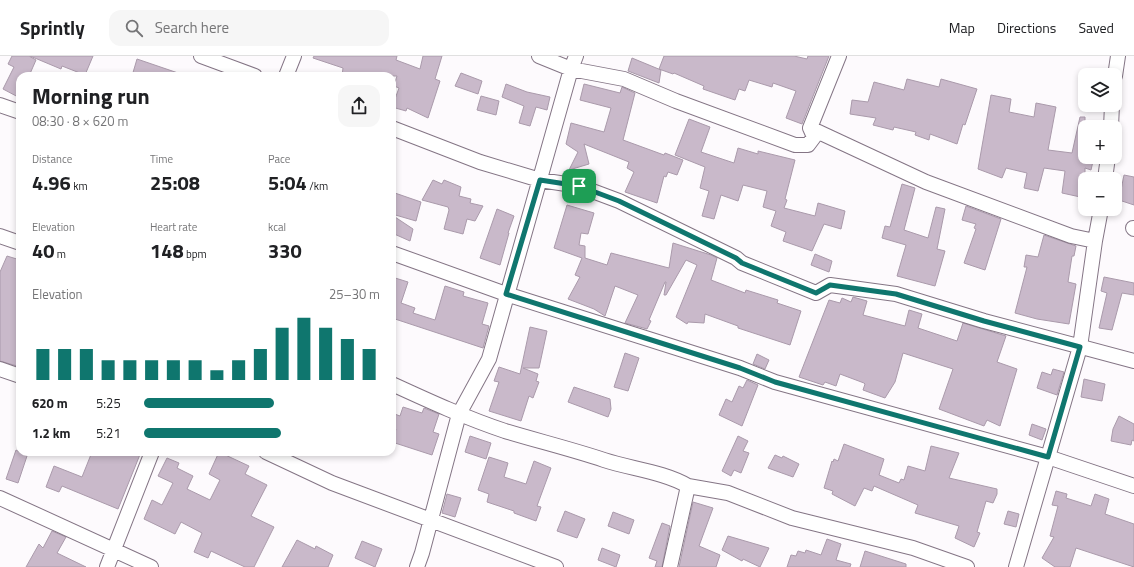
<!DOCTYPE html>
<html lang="en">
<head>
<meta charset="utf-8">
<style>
	body { margin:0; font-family:"Titillium Web",sans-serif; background:#f6f6f6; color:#202124; height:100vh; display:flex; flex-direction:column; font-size:15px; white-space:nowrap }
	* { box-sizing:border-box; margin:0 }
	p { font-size:13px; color:#757577 }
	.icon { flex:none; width:22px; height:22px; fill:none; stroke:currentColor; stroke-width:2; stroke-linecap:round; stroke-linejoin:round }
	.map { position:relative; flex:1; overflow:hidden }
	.side { position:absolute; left:16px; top:16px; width:380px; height:384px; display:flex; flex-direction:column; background:#fff; border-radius:12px; box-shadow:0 2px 6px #0003 }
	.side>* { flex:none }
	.tools { position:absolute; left:1078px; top:12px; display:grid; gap:8px }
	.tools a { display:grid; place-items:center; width:44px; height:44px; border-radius:8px; background:#fff; box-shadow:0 2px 6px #0003; font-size:20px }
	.pin { position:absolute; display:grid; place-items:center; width:34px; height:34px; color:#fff; margin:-17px; border-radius:8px; box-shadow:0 2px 6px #0006 }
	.round { display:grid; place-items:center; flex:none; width:42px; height:42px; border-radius:12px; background:#f6f6f6 }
	.summary { display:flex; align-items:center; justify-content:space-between; height:68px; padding:0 16px }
	h1 { font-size:22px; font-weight:700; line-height:30px }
	.stats { display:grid; grid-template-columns:repeat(3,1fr); gap:6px; height:68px; padding:4px 16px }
	.stats div { display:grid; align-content:center }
	.stats b { font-size:20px; font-weight:700 }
	.stats small { font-size:11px; font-weight:400 }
	.stats p { font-size:11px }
	.chart { height:112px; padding:8px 16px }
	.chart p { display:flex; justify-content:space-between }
	.chart svg { width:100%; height:72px; margin-top:4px; stroke:#0f766e; stroke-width:6 }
	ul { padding:0 16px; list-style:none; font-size:13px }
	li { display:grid; grid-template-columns:64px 48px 1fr; align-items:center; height:30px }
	li i { height:10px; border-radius:5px; background:#0f766e }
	header { display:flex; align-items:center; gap:24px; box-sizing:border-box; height:56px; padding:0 20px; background:#fff; border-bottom:1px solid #e0e0e0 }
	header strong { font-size:19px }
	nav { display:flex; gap:22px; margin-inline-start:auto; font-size:14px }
	.search { width:280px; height:36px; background:#f6f6f6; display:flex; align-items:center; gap:10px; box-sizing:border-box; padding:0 14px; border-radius:12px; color:#757577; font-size:15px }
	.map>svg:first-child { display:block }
</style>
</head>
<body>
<header>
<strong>Sprintly</strong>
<div class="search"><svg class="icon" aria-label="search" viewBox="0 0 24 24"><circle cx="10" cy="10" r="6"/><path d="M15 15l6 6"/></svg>Search here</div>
<nav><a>Map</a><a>Directions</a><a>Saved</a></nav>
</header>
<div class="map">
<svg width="1134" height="511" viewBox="0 0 1134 511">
	<rect width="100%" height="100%" fill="#fdfafd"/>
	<path fill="#c9b9ca" stroke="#aa9aab" d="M12 0H29L36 4 29 20H20V42L3 33 14 11 8 8Z
		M30 0H93L85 19 62 10 61 13Z
		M314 0H397L396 4 420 13 423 0H442L435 23 440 25 428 62 407 52 406 55 392 51 399 32 394 30 397 20H342L343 12 313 2Z
		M664 0H794L807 3 808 0H829L802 68 786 62 796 35 773 27 772 31 749 24 745 35 739 33 735 44 703 33 704 30 674 17 673 18 659 13Z
		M632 2 661 14 659 27 628 15Z
		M137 3 181 18V20H132Z
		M461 17 482 25 478 38 455 30Z
		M907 23 939 31 941 23 977 33 965 69 963 68 957 88 930 78 929 84 915 79 916 76 894 71 893 74 873 69 876 62 850 58 852 44 868 46 874 26 904 34Z
		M506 28 527 36 550 41 547 54 536 51 530 70 519 67 524 50 502 41Z
		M584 28 620 37 622 31 635 37 623 84 664 99 665 97 683 104 677 119 668 116 666 121 664 120 657 147 625 136 634 116 627 112 629 106 584 88 589 108 569 114 578 96 566 88 571 67 604 76 611 52 580 44Z
		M991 39 1011 43 1009 56 1034 61 1036 47 1056 51 1048 94 1072 97 1080 61H1085V101H1094L1091 114 1085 112V142L1062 137 1065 115 1044 112 1038 135 1024 132 1027 117 1006 112 1002 122 978 113Z
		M481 40 499 45 496 59 477 54Z
		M689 63 710 71 701 96 734 107 738 92 758 98V95L795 104 785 143 787 144 784 152 815 160 818 147 845 155 841 173 824 168 812 195 783 185 786 176 771 170 776 155 763 151 767 135 743 129 738 145 721 139 714 163 702 160 709 135 700 132 705 111 675 99Z
		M1124 119 1134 121V149L1119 144Z
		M433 124 442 128 444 124 461 131 459 140 471 143 470 147 483 150 475 165 467 163 463 178 444 173 449 154 448 151 422 144Z
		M902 128 915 132 904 174 928 182 936 151 945 153 937 193 945 195 935 230 897 220 906 189 882 182 885 170 890 171Z
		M392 136 421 146 416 165 392 158Z
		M567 149 594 157 588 178 581 177 579 189 585 190V202L607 209 611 197 669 212 673 187 711 199 717 202 711 224 745 237 746 234 778 244 777 247 801 255 790 289 738 272V270L705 258 704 267 688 266 687 268 676 261 697 209 686 204 666 239H664L666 226H665L649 264 651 265 647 273 625 267 638 239 615 230 605 260 594 253 568 243 580 221 575 219 582 202 554 192Z
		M966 150 1001 163 985 214 964 207 976 173 974 172 976 168 962 164Z
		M497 153 514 160 508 177H509L500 209 480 202Z
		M392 159 413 173 410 185 392 177Z
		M1044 179 1076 190 1074 200H1072L1068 226 1076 228 1069 268 1037 263 1015 257 1027 211H1024L1026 199 1038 201Z
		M815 198 832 205 829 216 811 209Z
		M7 200 20 204V302L17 310 0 305V216Z
		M392 221 408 226 401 247 415 252 413 257 435 264 445 230 464 236 463 240 488 247 482 268 489 270 483 292 395 263 394 267H392Z
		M1104 221 1134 227V239L1122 237 1112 274 1099 272 1107 237 1101 235Z
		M853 241 867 245 863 259 905 270 909 254 922 258 918 272 957 285 963 267 1006 280 997 306 1017 313 1000 370 987 364 984 370 939 353 953 313 903 297 895 326 885 342 863 334 865 328 864 327 840 318 836 330 825 326 823 329 799 321 829 244 840 247 842 242 851 246Z
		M530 271 547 275 539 312H523L538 318 536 325 539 326 533 342 529 340 521 365 489 355 499 326 494 325 499 311 520 318Z
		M625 297 639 302 628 335 614 331Z
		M757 298 769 304 765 313 753 308Z
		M1053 313 1064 316 1057 339 1037 332 1042 316 1051 319Z
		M1084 323 1105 328 1102 345 1081 341Z
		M747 324 758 329 742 370 719 359 726 343 732 346 739 330 743 332Z
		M574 331 610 343 611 353 608 361 568 346Z
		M403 351 422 357 424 352 439 358 433 376 439 378 432 399 392 386 396 373 392 371V357L400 360Z
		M1119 360 1134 368V385L1132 384 1131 389 1111 385 1113 373Z
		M1032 368 1046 373 1042 384 1029 379Z
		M470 380 491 387 486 403 465 396Z
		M738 380 748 385 743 395 749 397 741 417 734 414 731 420 722 415Z
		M844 388 884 403 879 419 899 427 901 423 904 424 908 410 925 415 931 390 959 397 949 422 997 433V438L993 447 986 445 977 476 980 477 974 491 955 482 959 470 915 457 918 449 874 430 872 435 864 432 855 450 832 438 833 435 824 432 832 405 833 406 834 403 838 405Z
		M16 394 27 400 18 427 6 423Z
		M92 396H141L118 453 62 430 59 436 46 431 54 410 82 421Z
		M219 396 249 410 245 418 267 429 251 460 274 471 254 511H245L211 495 208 502 194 496 202 477 181 466 175 478 144 463 152 444 162 449 173 427 158 420 167 402 179 407 177 412 193 420 187 433 210 444 220 424 209 418Z
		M775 399 782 402 783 400 799 408 793 421 768 412Z
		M489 401 508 407 504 421 526 428 534 405 551 412 537 450 541 451 536 465 514 457V455L487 446 489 438 478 434Z
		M1056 435 1067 438 1066 442 1091 450 1095 438 1109 443 1105 458 1134 468V511L1076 492 1070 511H1055L1042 502 1054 481 1050 480 1058 450 1052 449Z
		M447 438 461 442 455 461 442 457Z
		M693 446 713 452 699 490 720 499 716 511H679Z
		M565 455 585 463 577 482 557 475Z
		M1008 455 1019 458 1016 471 1004 468Z
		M613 456 634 464 629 478 608 470Z
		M662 467 670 470 662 511H655L657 505 649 502Z
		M52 475 66 481 57 497 86 511H26L39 488 43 492Z
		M728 480 769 492 760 511 743 503 742 505 722 494Z
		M827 483 841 488 836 504 851 508 850 511H787L791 499 796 500 798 495 805 497 806 494 821 499Z
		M297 484 315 493 316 490 333 499 328 511H282Z
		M362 485 382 493 375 511 355 502Z
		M602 492 620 499 616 511 598 504Z
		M865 495 906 508V511H860Z"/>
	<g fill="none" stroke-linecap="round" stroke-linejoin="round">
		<g stroke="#847585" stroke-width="16">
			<path id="minor" d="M201 0 255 20
				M539 0 571 13 624 23 676 45 795 89H808L814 81 810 72 839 0
				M286 20 294 0
				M1115 20 1118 0
				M0 49 20 56
				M1111 71 1112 49
				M392 72 480 106 540 124 579 130 619 145 736 202 742 207 816 237 830 229 896 238 984 265 1134 305
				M810 72 926 126 1071 180 1095 185 1101 153
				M1105 123 1108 101
				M1133 172 1134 173
				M0 180 20 187
				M392 197 506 238 740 312 775 326 1048 401 1134 430
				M0 313 20 320
				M392 328C429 345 466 362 505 375 538 385 571 393 604 404 632 413 664 416 688 430L670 511
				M266 396 332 427 556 511
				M688 430 728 437 792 462 913 492 967 511
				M0 442 151 511
				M107 511 152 396
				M417 511 422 497 459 358 489 303 571 13 576 0
				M1016 511 1080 291 1095 185"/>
		</g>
		<use href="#minor" stroke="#fff" stroke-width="14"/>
	</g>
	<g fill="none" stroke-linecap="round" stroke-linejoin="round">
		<g stroke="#fff" stroke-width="8">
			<path id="route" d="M540 124 579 130 619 145 736 202 742 207 816 237 830 229 896 238 984 265 1080 291 1048 401 775 326 740 312 506 238Z"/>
		</g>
		<use href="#route" stroke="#0f766e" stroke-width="5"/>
	</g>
</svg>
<div class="tools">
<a><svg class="icon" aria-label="layers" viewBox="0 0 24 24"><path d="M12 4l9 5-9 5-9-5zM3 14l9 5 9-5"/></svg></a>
<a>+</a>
<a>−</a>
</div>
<div class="pin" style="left:579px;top:130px;background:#1e9e55"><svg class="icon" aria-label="arrive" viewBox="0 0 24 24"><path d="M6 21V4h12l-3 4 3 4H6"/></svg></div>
<section class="side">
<div class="summary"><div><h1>Morning run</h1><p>08:30 · 8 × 620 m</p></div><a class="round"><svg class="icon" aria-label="share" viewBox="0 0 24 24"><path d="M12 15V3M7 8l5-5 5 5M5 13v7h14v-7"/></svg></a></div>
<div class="stats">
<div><p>Distance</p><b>4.96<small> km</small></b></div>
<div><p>Time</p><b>25:08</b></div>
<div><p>Pace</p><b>5:04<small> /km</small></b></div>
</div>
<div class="stats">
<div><p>Elevation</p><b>40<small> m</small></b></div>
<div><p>Heart rate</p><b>148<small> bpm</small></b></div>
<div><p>kcal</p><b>330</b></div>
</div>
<div class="chart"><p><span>Elevation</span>25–30 m</p>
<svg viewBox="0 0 160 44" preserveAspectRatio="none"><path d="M5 44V25M15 44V25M25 44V25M35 44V32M45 44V32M55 44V32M65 44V32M75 44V32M85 44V38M95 44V32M105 44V25M115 44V12M125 44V6M135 44V12M145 44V19M155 44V25"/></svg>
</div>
<ul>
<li><b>620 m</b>5:25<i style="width:55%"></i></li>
<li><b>1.2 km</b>5:21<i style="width:58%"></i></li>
</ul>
</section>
</div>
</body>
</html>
